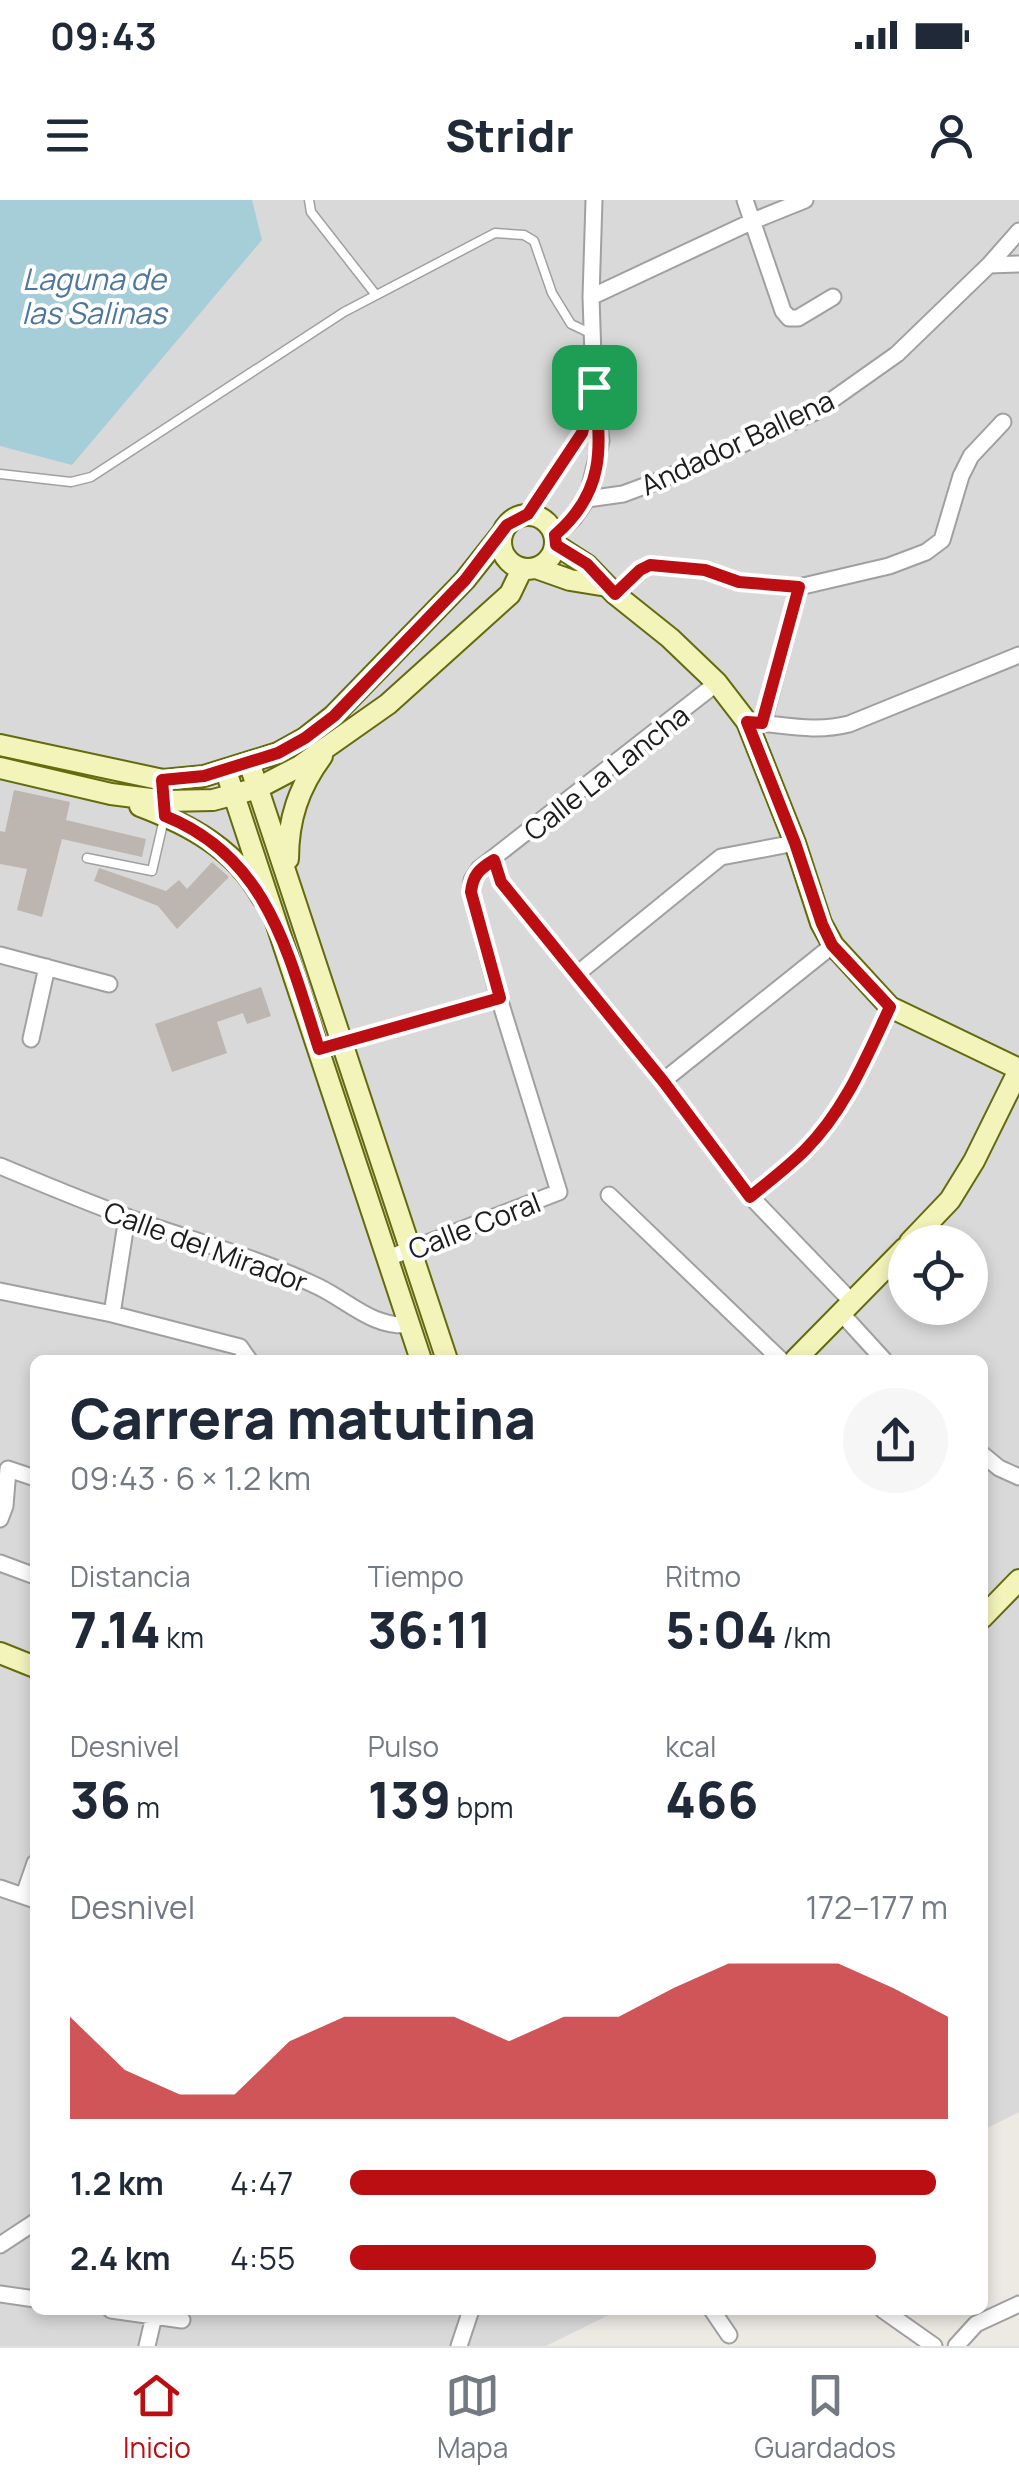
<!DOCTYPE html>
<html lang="es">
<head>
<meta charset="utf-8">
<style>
	body { margin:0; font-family:Manrope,sans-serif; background:#f6f6f7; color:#1f2937; height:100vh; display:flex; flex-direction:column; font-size:38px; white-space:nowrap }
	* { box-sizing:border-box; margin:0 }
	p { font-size:32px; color:#747a83 }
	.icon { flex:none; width:55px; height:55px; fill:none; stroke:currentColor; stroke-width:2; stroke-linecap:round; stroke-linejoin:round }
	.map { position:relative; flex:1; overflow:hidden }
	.sheet { position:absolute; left:30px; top:1155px; width:958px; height:960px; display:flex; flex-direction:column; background:#fff; border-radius:15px; box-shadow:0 5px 15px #0003 }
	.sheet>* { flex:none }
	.buttons { position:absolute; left:888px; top:1025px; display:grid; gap:20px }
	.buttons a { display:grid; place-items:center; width:100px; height:100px; border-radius:50%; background:#fff; box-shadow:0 5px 15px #0003; font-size:50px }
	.pin { position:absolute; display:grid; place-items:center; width:85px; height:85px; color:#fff; margin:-42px; border-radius:20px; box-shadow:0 5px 15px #0006 }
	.round { display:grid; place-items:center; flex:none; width:105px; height:105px; border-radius:52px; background:#f6f6f7 }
	.head { display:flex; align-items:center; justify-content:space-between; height:170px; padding:0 40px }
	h1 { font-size:55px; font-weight:800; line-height:75px }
	.stats { display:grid; grid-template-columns:repeat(3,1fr); gap:15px; height:170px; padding:10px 40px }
	.stats div { display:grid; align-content:center }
	.stats b { font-size:50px; font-weight:800 }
	.stats small { font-size:28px; font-weight:400 }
	.stats p { font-size:28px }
	.chart { height:280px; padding:20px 40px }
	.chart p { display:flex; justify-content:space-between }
	.chart svg { width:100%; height:180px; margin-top:10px; fill:#bb0e12; opacity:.7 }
	ul { padding:0 40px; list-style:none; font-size:32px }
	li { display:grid; grid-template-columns:160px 120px 1fr; align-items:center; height:75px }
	li i { height:25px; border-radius:12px; background:#bb0e12 }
	.status { display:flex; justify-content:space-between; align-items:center; height:70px; padding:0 50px; background:#fff; direction:ltr }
	.status svg { height:28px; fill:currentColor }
	header { display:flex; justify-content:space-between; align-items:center; height:130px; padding:0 40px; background:#fff; font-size:45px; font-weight:800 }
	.dock { display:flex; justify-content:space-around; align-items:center; height:140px; border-top:2px solid #e0e1e3; background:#fff; font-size:28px; color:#747a83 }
	.dock a { display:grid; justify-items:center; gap:5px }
	.dock .active { color:#bb0e12 }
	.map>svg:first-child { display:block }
</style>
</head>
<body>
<div class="status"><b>09:43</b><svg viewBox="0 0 49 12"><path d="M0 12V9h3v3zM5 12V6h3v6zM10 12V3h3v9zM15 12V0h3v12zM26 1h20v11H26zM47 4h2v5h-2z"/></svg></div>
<header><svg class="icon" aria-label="menu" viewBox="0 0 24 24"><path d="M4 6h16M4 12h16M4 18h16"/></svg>Stridr<svg class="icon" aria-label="person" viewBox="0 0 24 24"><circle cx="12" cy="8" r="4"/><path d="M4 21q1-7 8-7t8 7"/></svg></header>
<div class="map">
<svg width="1019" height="2146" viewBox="0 0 1019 2146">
	<rect width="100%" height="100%" fill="#ede9e3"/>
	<path fill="#dad9da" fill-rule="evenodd" d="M0 0H1019V1912L983 1930 982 1160H35V2110H619L546 2146H0ZM905 1042H970V1108H905Z"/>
	<path fill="#a6ced8" d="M0 0H252L262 40 72 265 0 246Z"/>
	<path fill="#bdb5b0" d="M14 590 70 602 66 620 146 639 142 657 62 639 42 717 17 710 27 669 0 664V631L5 632Z
		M212 662 229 677 177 729 158 706 94 681 99 668 166 691 179 680 187 689Z
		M261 787 271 816 247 824 243 813 217 822 227 853 172 872 155 824Z"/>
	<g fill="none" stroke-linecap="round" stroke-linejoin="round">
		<g stroke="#a0a0a0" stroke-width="11">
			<path id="lane" d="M309 0 311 12 376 95
				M0 274 71 282 91 277 344 112 495 33 524 35 534 41 552 93 571 124 592 134
				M87 658 152 671 164 619"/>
		</g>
		<g stroke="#a0a0a0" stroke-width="19">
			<path id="street" d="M745 0 783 111 789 118H798L833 97
				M989 65 1019 31
				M591 97 753 21 805 0
				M587 299 623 294 666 278 815 212 897 154 989 65 1019 64
				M528 314 582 233 591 196
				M555 335 573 319 587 299 601 241 594 187 591 97 594 0
				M615 394 640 370 650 365 705 370 739 382 799 387 889 366 926 352 942 340 961 276 971 256 1003 222
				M747 522C782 524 814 533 849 524L1019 455
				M763 523 799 387
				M494 661 501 682 663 881 751 997 853 1103
				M0 755 109 784
				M577 774 721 657 795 643
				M31 839 47 767
				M319 849 499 798
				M663 881 833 745
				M0 966C50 987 100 1008 152 1026 208 1045 265 1061 319 1087 351 1103 372 1127 409 1125
				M609 995 781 1160
				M751 997C769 982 788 967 805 950 845 910 866 858 890 807
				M388 1058 559 992 499 798 471 692 472 680 479 669 717 483
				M0 1091 112 1114 240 1147 249 1160
				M112 1114 127 1017
				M842 1114 884 1160
				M982 1254 999 1268 1019 1277
				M0 1319 5 1306 8 1269 35 1278
				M0 1363 35 1376
				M0 1688 35 1700
				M24 1695 35 1663
				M0 2045 35 2022
				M0 2094 35 2099
				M111 2110 182 2120
				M712 2110 729 2135
				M883 2110 934 2146
				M147 2146 154 2116
				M459 2146 471 2110
				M956 2146 976 2124 1019 2104"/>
		</g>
		<g stroke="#636b0c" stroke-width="24">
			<path id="secondary" d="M501 342a27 27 0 1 1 54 0a27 27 0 1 1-54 0Z
				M556 345 587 365 615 394 670 438 717 483 747 522 795 643 821 723 833 745 890 807 1019 869
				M536 368 570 380 607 386
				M0 545 163 580 204 576 278 553 305 538 333 516 465 380 503 332
				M249 562 447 1160
				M0 568 111 594 166 601 213 600 258 588 300 566 388 504 510 394 522 369
				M226 571 421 1160
				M140 606C190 625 235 649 262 697
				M288 659C288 619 299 587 322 556
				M910 1042 950 1000 974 961 1019 870
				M795 1160 905 1048
				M982 1418 1019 1380
				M0 1453 35 1467"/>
		</g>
		<use href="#lane" stroke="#fff" stroke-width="8"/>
		<use href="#street" stroke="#fff" stroke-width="15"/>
		<use href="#secondary" stroke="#f3f4ba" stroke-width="20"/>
	</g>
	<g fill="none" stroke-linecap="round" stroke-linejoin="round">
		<g stroke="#fff" stroke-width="20">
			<path id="route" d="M594 187C602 248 605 292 555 335L556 345 587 364 615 394 640 370 650 365 705 370 739 382 799 387 762 523 747 522 795 643 822 724 832 745 890 807C866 858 845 910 805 950 788 967 768 982 750 997L663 881 501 682 494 660C479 669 473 675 471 692L500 798 319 849C288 753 268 657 165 616L162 580 204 576 278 553 305 538 334 516 465 380 507 325 528 314 582 233Z"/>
		</g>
		<use href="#route" stroke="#bb0e12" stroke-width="12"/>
	</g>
	<g text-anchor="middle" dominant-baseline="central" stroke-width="8" stroke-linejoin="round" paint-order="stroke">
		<g font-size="28" fill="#1c1c1c" stroke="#fff">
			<text transform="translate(737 242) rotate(-25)">Andador Ballena</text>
			<text transform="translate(606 572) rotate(-38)">Calle La Lancha</text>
			<text transform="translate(474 1025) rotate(-21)">Calle Coral</text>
			<text transform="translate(206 1046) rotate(20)">Calle del Mirador</text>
		</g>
		<g font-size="30" font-style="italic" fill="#4d779e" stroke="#fff">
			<text x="94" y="78">Laguna de<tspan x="94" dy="34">las Salinas</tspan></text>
		</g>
	</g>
</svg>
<div class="buttons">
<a><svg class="icon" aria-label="locate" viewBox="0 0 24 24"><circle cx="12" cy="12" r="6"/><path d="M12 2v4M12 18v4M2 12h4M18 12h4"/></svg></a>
</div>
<div class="pin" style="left:594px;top:187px;background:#1e9e55"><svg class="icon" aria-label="arrive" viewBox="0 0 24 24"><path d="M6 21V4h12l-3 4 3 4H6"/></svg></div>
<section class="sheet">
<div class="head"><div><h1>Carrera matutina</h1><p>09:43 · 6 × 1.2 km</p></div><a class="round"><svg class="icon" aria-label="share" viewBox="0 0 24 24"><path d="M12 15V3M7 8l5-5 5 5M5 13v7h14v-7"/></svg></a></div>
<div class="stats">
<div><p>Distancia</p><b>7.14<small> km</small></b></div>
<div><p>Tiempo</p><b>36:11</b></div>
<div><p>Ritmo</p><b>5:04<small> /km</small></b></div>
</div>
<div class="stats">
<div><p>Desnivel</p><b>36<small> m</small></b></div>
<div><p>Pulso</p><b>139<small> bpm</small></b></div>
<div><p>kcal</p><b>466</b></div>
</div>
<div class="chart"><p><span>Desnivel</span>172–177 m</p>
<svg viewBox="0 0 160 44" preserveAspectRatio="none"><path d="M0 44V19L10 32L20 38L30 38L40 25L50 19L60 19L70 19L80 25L90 19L100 19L110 12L120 6L130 6L140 6L150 12L160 19V44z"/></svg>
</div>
<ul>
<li><b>1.2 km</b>4:47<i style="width:98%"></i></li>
<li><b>2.4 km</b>4:55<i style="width:88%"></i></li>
</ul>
</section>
</div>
<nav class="dock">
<a class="active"><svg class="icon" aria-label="home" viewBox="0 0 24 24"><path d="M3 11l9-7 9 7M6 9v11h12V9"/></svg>Inicio</a>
<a><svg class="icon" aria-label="map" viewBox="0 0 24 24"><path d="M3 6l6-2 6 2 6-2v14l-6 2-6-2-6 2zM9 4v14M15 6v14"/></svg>Mapa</a>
<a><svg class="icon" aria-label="saved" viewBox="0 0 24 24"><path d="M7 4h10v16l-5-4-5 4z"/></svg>Guardados</a>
</nav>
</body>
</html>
